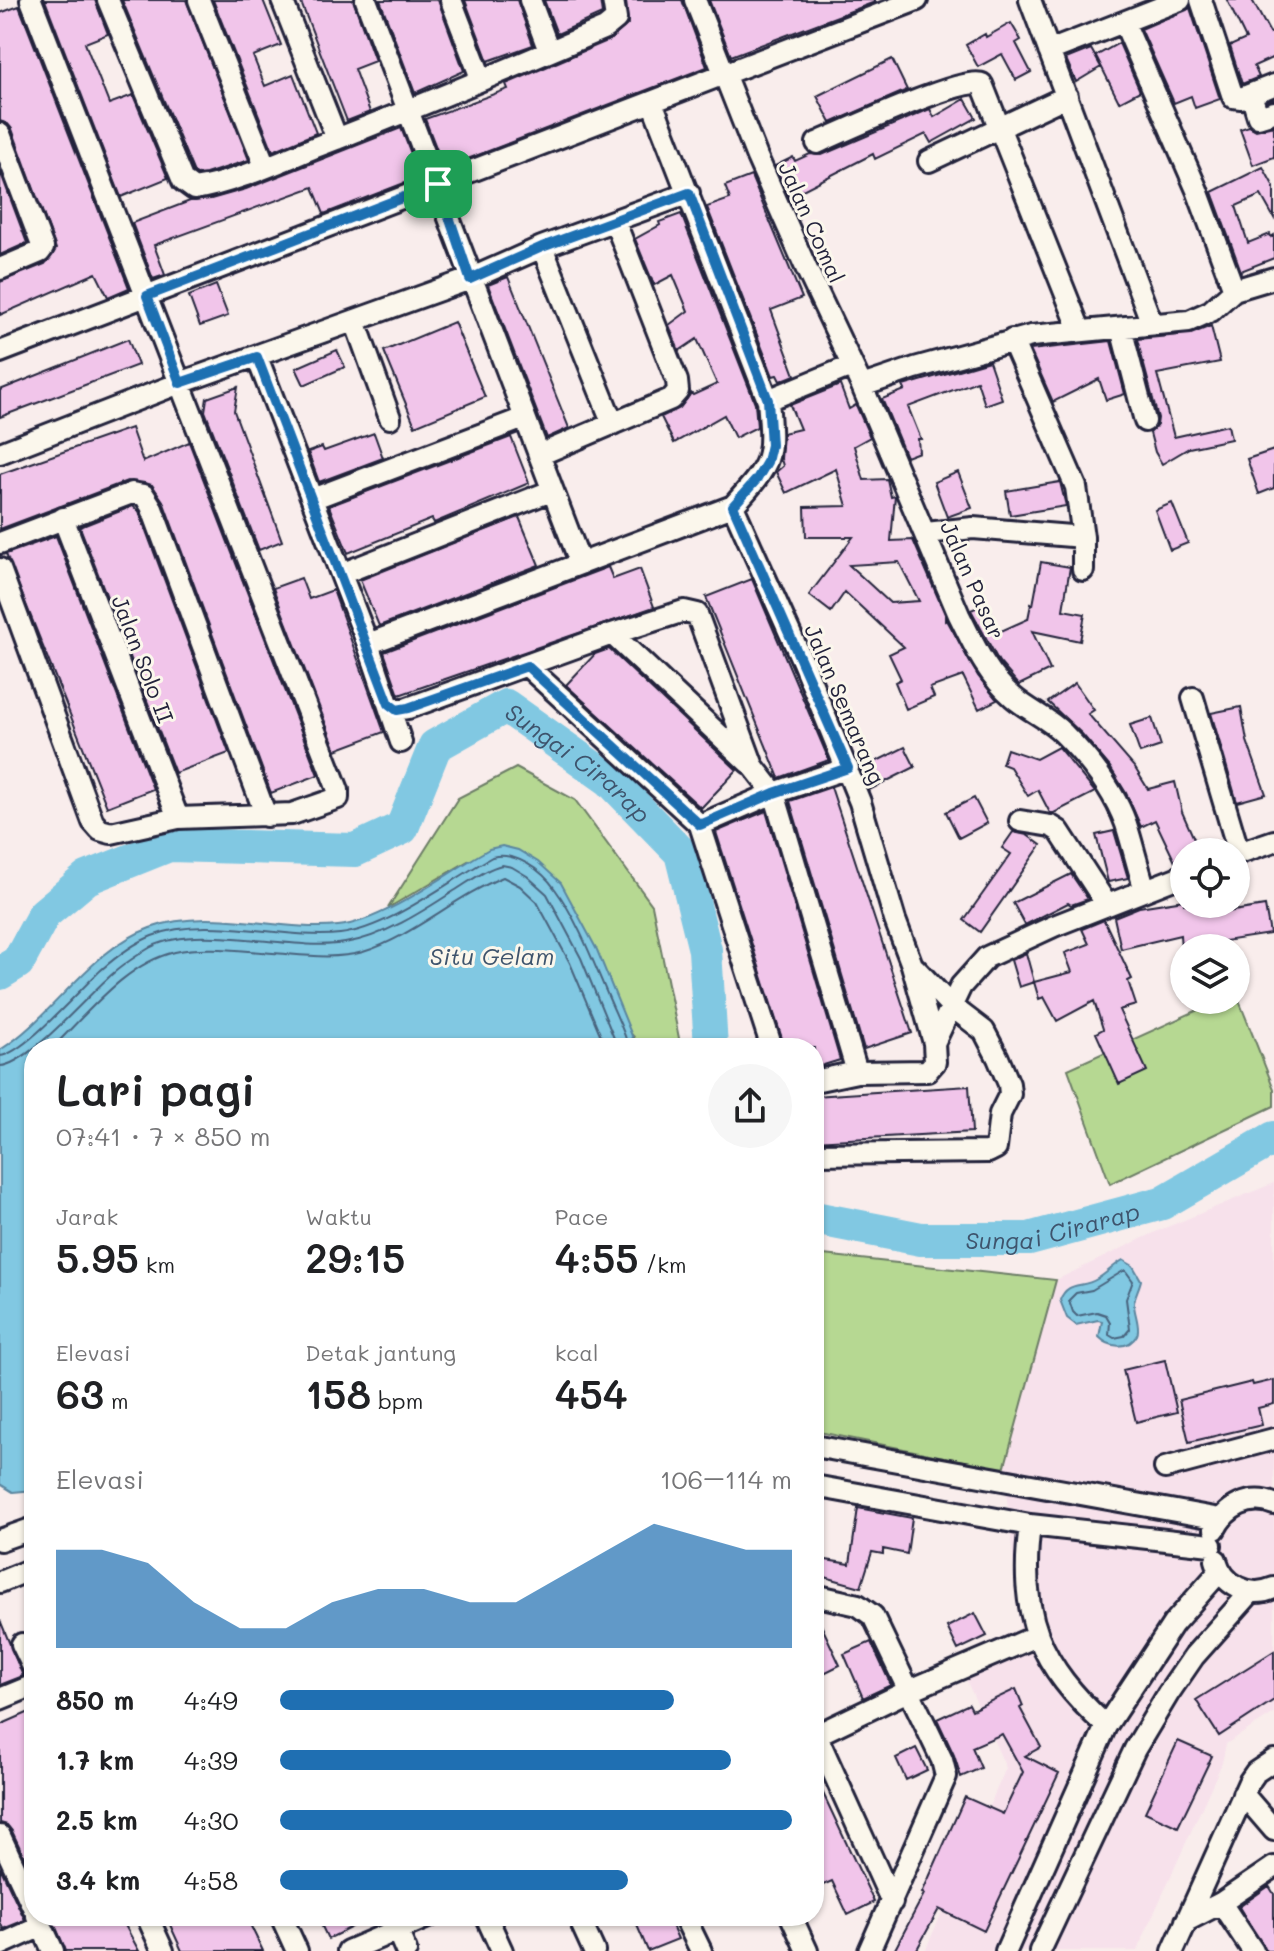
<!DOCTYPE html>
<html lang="id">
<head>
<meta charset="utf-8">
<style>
	body { margin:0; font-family:Mali,sans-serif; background:#f6f6f6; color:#202124; height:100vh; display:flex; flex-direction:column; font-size:30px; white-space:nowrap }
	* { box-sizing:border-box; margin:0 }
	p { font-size:26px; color:#757577 }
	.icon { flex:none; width:44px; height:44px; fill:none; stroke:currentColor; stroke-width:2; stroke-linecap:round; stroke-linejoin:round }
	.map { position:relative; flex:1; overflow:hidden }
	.drawer { position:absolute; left:24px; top:1038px; width:800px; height:888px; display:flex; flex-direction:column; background:#fff; border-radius:32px; box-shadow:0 2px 6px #0004 }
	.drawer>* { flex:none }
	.tools { position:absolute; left:1170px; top:838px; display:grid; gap:16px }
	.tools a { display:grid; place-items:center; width:80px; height:80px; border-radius:50%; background:#fff; box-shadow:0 2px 6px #0004; font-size:40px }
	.pin { position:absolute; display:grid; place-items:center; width:68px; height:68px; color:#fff; margin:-34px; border-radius:16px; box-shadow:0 4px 12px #0006 }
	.round { display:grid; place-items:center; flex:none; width:84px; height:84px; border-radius:42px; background:#f6f6f6 }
	.headline { display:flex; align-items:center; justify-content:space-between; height:136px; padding:0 32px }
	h1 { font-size:44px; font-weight:600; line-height:60px }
	.metrics { display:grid; grid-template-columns:repeat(3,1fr); gap:12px; height:136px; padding:8px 32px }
	.metrics div { display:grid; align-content:center }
	.metrics b { font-size:40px; font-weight:600 }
	.metrics small { font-size:22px; font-weight:400 }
	.metrics p { font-size:22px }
	.chart { height:224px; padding:16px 32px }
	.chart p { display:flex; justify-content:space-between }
	.chart svg { width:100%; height:144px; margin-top:8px; fill:#1f6fb2; opacity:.7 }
	ul { padding:0 32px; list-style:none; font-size:26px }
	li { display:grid; grid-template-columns:128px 96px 1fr; align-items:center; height:60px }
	li i { height:20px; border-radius:10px; background:#1f6fb2 }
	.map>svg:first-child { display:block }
</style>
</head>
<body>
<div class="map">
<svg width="1274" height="1951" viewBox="0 0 1274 1951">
	<rect width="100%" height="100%" fill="#f9edec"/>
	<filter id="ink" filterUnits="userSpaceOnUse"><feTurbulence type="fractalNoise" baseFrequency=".0125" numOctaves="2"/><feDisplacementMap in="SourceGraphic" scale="16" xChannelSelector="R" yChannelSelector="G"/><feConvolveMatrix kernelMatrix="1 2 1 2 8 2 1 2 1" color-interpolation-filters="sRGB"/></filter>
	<g filter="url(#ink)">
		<path fill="#f7e1eb" d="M1274 1183V1713L1226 1744 1222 1763 1137 1951H925L1006 1768 956 1657 1020 1629 1004 1469 1056 1280 1160 1230Z"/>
		<path fill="#b6d892" stroke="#6c7d66" stroke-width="2" d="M516 768 575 800 652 905 681 1048H637L634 1037 468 861 388 908 458 798Z
			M1236 993 1274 1089V1106L1110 1184 1068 1069 1220 1000H1236Z
			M814 1254 1056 1280 1004 1469 814 1431Z"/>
		<path fill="#81c8e2" stroke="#5b869f" stroke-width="2" d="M502 846 518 850 538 862 561 883 597 950 637 1048H34V1490L13 1492 0 1484V1050C54 1016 89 950 150 928 210 906 277 932 338 926 384 922 448 872 489 849Z
			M1123 1260 1133 1266 1141 1280C1139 1289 1134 1296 1134 1304 1134 1313 1141 1328 1137 1335 1128 1351 1109 1347 1099 1337L1102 1321 1098 1320 1076 1325 1067 1318 1060 1300C1068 1280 1082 1289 1097 1279 1106 1274 1114 1265 1123 1260Z"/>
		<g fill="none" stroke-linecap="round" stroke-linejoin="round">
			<path stroke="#48647e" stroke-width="2" d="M52 1048C87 1014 126 963 175 952 206 945 242 951 273 953 302 955 334 960 363 952 414 936 454 897 503 877L520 886 537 902 570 963 606 1048
				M0 1056C24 1054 80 989 101 970 116 957 134 943 152 936 206 914 283 940 340 934 388 929 449 881 492 857 515 851 542 870 555 889 577 919 593 961 608 996 615 1013 624 1030 629 1048
				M0 1066C28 1065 84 999 107 979 120 966 136 956 151 947 201 922 290 952 345 943 383 937 422 912 454 891 469 882 485 869 502 865L512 867 527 876 547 894 581 958 618 1048
				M1125 1270 1133 1281 1126 1299 1130 1329 1124 1336 1114 1338 1109 1335 1110 1322 1106 1315 1097 1312 1077 1316 1073 1312 1069 1300 1076 1293 1092 1290Z"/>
			<g stroke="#81c8e2" stroke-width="34">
				<path id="s1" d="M0 973 18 962 44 914 87 878 169 845 355 850 402 828 435 746 506 706 610 780 681 853 705 950 711 1048"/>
				<path id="s2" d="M814 1218 921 1239H1029L1162 1203 1274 1138"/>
			</g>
		</g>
		<path fill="#f1c5ea" stroke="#22223b" stroke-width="2" fill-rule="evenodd" d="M45 0H95L108 34 85 43 109 104 133 95 168 178 121 197Z
			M122 0H186L249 160 206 174 197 175 194 173Z
			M213 0H263L281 45 253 56 265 86 293 74 316 133 273 151Z
			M300 0H353L375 61 354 69 370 112 347 121Z
			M380 0H438L464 71 415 93Z
			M465 0H517L533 45 488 61Z
			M544 0H600L602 14 557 34Z
			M626 0H682L707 67 444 168 425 119 508 89 506 84 610 40 628 24Z
			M709 0H875V2L731 56Z
			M1227 0H1252L1270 33 1274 32V57L1254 66 1259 77 1242 84 1230 46 1246 39Z
			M19 6 129 288 108 297 96 273 0 315V282L45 264 56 249 12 129 8 124 0 121V13Z
			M1190 8 1220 99 1195 108 1191 96 1174 103 1141 29Z
			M1011 23 1021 40 1016 43 1031 72 1016 80 1002 54 978 67 966 45 985 34 986 37Z
			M1119 43 1140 91 1119 102 1096 56Z
			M1091 49 1101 67 1076 82 1066 59Z
			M892 59 907 90 831 123 817 96Z
			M965 99 976 118 931 143 926 134 875 159 873 154 789 197 775 166 793 157 795 161 810 154 822 155 930 109 934 117Z
			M1249 126 1256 130 1274 126V157L1253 165 1240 129Z
			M401 128 420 177 324 214 313 187 154 245 165 275 153 279 132 223 190 201 211 199 246 189Z
			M1263 167 1274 187V218L1261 195 1236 206 1248 243 1270 234 1271 237 1274 235V258L1241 271 1212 192Z
			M0 171 27 243 0 255Z
			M751 176 802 298 771 310 795 375 780 381 777 375 773 376 707 207 730 199 725 186Z
			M681 214 755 403 757 427 735 438 724 415 674 443 661 417 680 408 691 393 693 395 717 384 697 339 679 351 669 325 688 311 673 275 654 285 635 239 660 225 659 222Z
			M508 277 569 428 547 438 488 285Z
			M216 285 228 316 200 326 189 296Z
			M454 322 485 397 415 426 384 351Z
			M1211 326 1220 362 1157 374 1174 437 1228 425 1231 439 1189 448 1162 464 1155 452 1150 433 1157 425 1158 418 1137 339 1191 334Z
			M128 339 138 365 0 417V390Z
			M1111 341 1125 394 1106 400 1099 379 1053 402 1030 350Z
			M337 350 345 367 304 385 296 368Z
			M989 361 1002 399 985 405 977 381 908 407 921 439H918L919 452 906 457 882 399 905 390 903 386Z
			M840 385 849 409 856 405 870 437 854 446 864 480 887 479 891 497 895 496 891 541 913 540 945 614V621L947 620 978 676 997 700 979 709 963 676 930 688 934 697 906 709 895 682 901 679 889 654 904 647 845 592 831 612 809 595 853 537H806L805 507 847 506 836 469 786 493 776 472 783 466 781 459 783 433 800 429 790 405ZM899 562 919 601 890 603 849 565Z
			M238 387 234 411 282 541 259 550 205 411 207 398Z
			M131 428 143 462 189 442 318 775 271 793 163 501 152 485 127 481 0 529V474Z
			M374 433 383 458 319 482 308 452 322 447 324 451Z
			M511 437 529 483 434 523 432 519 348 553 329 506Z
			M1274 450V488L1259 494 1247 459Z
			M958 472 972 508 947 517 934 482Z
			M1060 482 1066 506 1010 515 1006 491Z
			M1172 503 1188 543 1170 550 1155 510Z
			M133 506 139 512 229 753 175 773 80 527Z
			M519 517 539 565 379 626 360 580Z
			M56 536 153 789 107 807 6 554Z
			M1041 562 1070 567 1063 610 1085 614 1080 641 1032 631 1050 670 1019 685 999 662 971 610 987 603 999 632 1028 619 1031 604 1033 605Z
			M608 567 613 579 640 569 654 607 399 695 384 652Z
			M301 578 309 599 333 590 384 732 336 750 273 588Z
			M752 579 829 760 779 778 706 597Z
			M609 649 737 770 701 808 566 685 595 654Z
			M1075 683 1094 710 1088 714 1135 768 1148 789 1175 782 1182 812 1200 852H1184V862L1176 864 1155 820 1141 827 1126 793 1110 767 1082 734 1048 702Z
			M1241 707 1247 741 1266 794 1237 802 1211 713Z
			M1152 718 1161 746 1140 753 1130 725Z
			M905 747 915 767 869 790 861 769Z
			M1058 747 1095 792 1054 813H1050L1038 790 1028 796 1010 767 1002 764 1007 749 1036 759Z
			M831 787 912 1033 864 1049 790 801Z
			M974 798 987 823 959 838 946 812Z
			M766 811 840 1060 814 1068V1048H785L716 832Z
			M1114 831 1128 878 1108 882 1096 835Z
			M1013 832 1027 835 1041 845 980 932 964 920 1011 854 1002 848Z
			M1071 874 1088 899 1071 905 1068 903 1025 925 1013 903Z
			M1184 900V904H1219L1220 913 1265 906 1270 934 1224 941 1225 948H1181L1180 935 1121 949 1114 917 1139 907Z
			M1104 920 1132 979 1128 981 1136 1005 1119 1010 1147 1071 1119 1084 1096 1033 1103 1029 1094 1001 1057 1021 1044 997 1039 999 1034 982 1072 972 1065 953 1089 944 1082 929Z
			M1026 953 1034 982 1019 987 1011 960Z
			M969 1086 972 1132 814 1141V1096Z
			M1165 1360 1177 1412 1136 1422 1123 1370Z
			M1274 1380V1404L1258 1408 1262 1425 1189 1442 1179 1400 1252 1382 1253 1385Z
			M858 1508 912 1518 907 1554 883 1549V1554L872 1552 861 1587 814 1574V1558L850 1564Z
			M814 1610 840 1665 814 1678Z
			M975 1613 987 1636 958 1650 947 1627Z
			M0 1620 23 1676 0 1685Z
			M871 1642 891 1685 863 1698 844 1654Z
			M1274 1651V1700L1219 1736 1196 1700Z
			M1016 1689 1023 1706 1020 1708 1041 1747 1025 1756 1059 1773 984 1931 939 1909 916 1951H894L924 1894 922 1893 965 1797 1003 1814 1023 1772 1002 1734 972 1747 981 1768 961 1777 954 1755 937 1719 969 1704 972 1710Z
			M34 1710V1878L12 1831 7 1825 0 1823V1725Z
			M1178 1741 1212 1756 1178 1827 1145 1812Z
			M916 1748 927 1770 906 1780 896 1758Z
			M814 1774 874 1902 848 1915 832 1881 814 1889Z
			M0 1867 25 1920 3 1929 0 1922Z
			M1269 1886 1274 1894V1951H1266L1239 1907Z
			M51 1916H120L139 1951H66Z
			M166 1916H246L263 1951H182Z
			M317 1916H347L352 1927 328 1939Z
			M633 1916H668L678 1939 648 1951Z"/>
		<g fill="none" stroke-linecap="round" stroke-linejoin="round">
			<g stroke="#22223b" stroke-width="26">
				<path id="minor" d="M108 0 183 181 194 189C232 184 285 159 321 145 417 108 511 68 605 28L616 19 613 0
					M199 0 265 166
					M282 0 337 139
					M366 0 580 562
					M451 0 481 78
					M530 0 549 51
					M695 0 757 157 807 270 862 386 959 615C974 645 987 675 1013 697 1029 711 1048 718 1063 733 1088 758 1114 790 1126 824 1133 846 1138 868 1145 890
					M1030 0 1152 324
					M1201 0 1233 97 1241 98 1274 85
					M1124 22 1197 190 1234 290
					M1049 51 1180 0
					M1251 94 1258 117 1274 112
					M0 134 43 248 40 252 0 269
					M817 143C842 132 965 75 982 84L1080 330
					M929 161 1067 96
					M542 247 613 424
					M355 321 390 418
					M1121 328 1145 421
					M1012 340 1076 487 1083 537V570
					M0 352 917 0
					M257 357 368 644 401 742
					M862 386 915 368 1031 336 1189 321 1211 311 1234 290 1274 278
					M768 400 851 366
					M0 453 180 383 470 279 542 247 689 193
					M539 455 671 399 678 391 677 381 615 222
					M312 499 524 418
					M733 506 803 662 860 802 895 920 912 965 934 1043 935 1062 927 1071 857 1072 814 1081
					M63 518 178 818
					M926 533 973 528 1083 537
					M0 543 132 493 144 495 151 506 266 816
					M0 569 93 822 100 830 111 833 178 818 292 814 338 798V790L31 0
					M341 574 551 491
					M612 634 749 763
					M368 644 733 506C773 462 773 459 768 400L652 102
					M527 666 700 825 772 1048
					M1193 698 1239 853
					M389 704 397 710 408 708 612 634 684 611 697 614 753 766 774 793 857 1072
					M1020 821 1051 826 1059 831 1107 905
					M700 825 774 793 848 768
					M1236 854 1274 841
					M934 1043 961 986 987 957 1054 926 1184 875
					M814 1154 988 1152 996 1148 1000 1114 1010 1094 1009 1084 998 1058 984 1031 950 1005 915 968
					M814 1446 1220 1519
					M1165 1468 1274 1439
					M814 1486 1030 1525 1211 1545
					M1030 1525C1018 1616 1039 1664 1106 1726
					M1215 1529C1226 1507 1250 1494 1274 1504
					M0 1540 34 1528
					M1216 1560C1223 1585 1249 1599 1274 1588
					M0 1582 34 1568
					M814 1595 858 1605 873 1616 942 1760 946 1776 869 1951
					M22 1644 34 1669
					M0 1699 34 1685
					M814 1730 892 1902
					M814 1736 908 1691 1037 1636
					M1243 1794 1274 1830
					M0 1836 34 1909
					M1221 1903 1253 1951
					M37 1916 53 1951
					M147 1916 163 1951
					M281 1916 297 1951
					M391 1916 406 1951
					M486 1916 502 1951
					M578 1916 594 1951
					M684 1916 701 1951
					M791 1916 807 1951
					M1186 1921 1221 1903 1274 1867
					M0 1945 42 1926
					M348 1951 430 1916
					M1006 1951 1106 1726 1173 1624 1219 1572
					M1040 1951 1135 1749 1168 1694 1194 1656 1251 1592
					M1173 1951 1249 1782 1256 1772 1274 1760"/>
			</g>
			<use href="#minor" stroke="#fbf7ec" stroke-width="20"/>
		</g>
	</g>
	<g fill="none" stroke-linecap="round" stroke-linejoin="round" filter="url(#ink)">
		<g stroke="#fff" stroke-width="16">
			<path id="route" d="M438 184 470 279 542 247 689 193 768 400 771 445 767 462 757 479 733 506 848 768 774 793 700 825 527 666 408 708 397 710 389 704 257 357 180 383 147 296Z"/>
		</g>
		<use href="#route" stroke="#1f6fb2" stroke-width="10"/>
	</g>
	<g text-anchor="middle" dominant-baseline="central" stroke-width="6" stroke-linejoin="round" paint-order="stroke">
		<g font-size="22" fill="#22223b" stroke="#fbf7ec">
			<text transform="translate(812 222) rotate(66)">Jalan Comal</text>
			<text transform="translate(973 580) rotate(66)">Jalan Pasar</text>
			<text transform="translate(143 659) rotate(69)">Jalan Solo II</text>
			<text transform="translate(845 704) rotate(67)">Jalan Semarang</text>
		</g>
		<g font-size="24" font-style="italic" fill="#3e546d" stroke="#fbf7ec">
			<text stroke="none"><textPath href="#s1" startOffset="720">Sungai Cirarap</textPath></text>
			<text x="492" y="955">Situ Gelam</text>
			<text stroke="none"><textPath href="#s2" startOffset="242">Sungai Cirarap</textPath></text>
		</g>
	</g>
</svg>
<div class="tools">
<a><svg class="icon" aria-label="locate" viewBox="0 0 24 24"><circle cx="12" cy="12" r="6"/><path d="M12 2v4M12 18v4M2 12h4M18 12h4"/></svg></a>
<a><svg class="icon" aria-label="layers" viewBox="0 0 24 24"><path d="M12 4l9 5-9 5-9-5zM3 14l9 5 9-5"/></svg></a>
</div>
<div class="pin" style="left:438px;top:184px;background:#1e9e55"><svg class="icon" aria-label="arrive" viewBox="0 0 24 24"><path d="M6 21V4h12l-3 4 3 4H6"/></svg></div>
<section class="drawer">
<div class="headline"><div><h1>Lari pagi</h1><p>07:41 · 7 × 850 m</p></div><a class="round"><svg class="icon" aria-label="share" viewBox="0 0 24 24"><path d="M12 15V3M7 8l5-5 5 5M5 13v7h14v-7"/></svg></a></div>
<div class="metrics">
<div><p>Jarak</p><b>5.95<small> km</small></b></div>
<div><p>Waktu</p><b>29:15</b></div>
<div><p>Pace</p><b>4:55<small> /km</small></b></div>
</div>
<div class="metrics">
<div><p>Elevasi</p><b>63<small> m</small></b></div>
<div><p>Detak jantung</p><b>158<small> bpm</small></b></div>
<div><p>kcal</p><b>454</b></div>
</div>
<div class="chart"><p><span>Elevasi</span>106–114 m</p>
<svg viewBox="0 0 160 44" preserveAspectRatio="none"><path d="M0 44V14L10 14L20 18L30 30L40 38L50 38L60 30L70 26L80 26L90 30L100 30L110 22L120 14L130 6L140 10L150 14L160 14V44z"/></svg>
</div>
<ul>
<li><b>850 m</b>4:49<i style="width:77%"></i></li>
<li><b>1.7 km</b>4:39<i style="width:88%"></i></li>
<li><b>2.5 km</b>4:30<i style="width:100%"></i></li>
<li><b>3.4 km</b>4:58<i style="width:68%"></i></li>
</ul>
</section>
</div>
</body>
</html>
